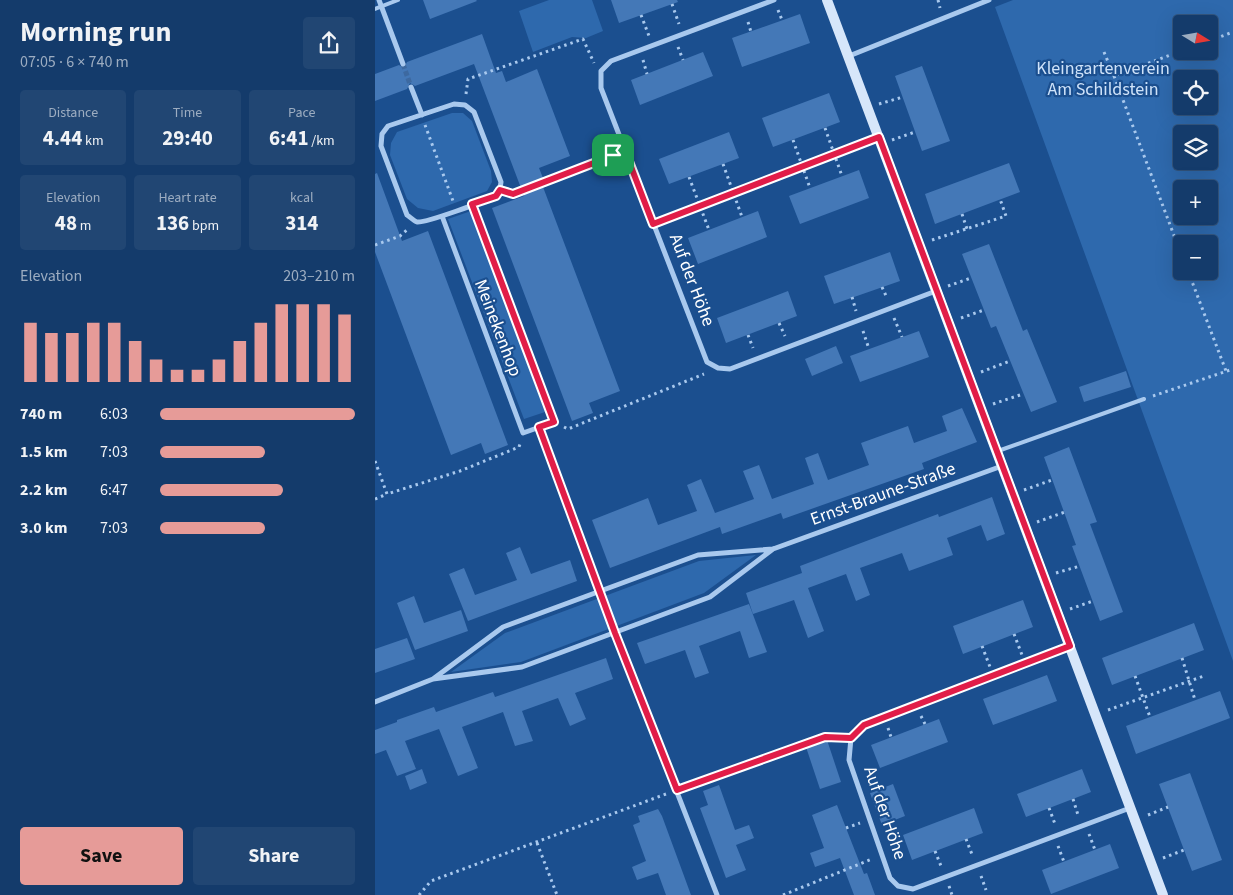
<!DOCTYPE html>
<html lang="en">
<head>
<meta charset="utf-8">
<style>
	body { margin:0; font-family:"Source Sans 3",sans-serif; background:#214673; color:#f1f3f6; height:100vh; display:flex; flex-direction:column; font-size:19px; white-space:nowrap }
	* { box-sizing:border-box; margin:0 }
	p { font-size:16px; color:#9dadc1 }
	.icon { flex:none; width:28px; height:28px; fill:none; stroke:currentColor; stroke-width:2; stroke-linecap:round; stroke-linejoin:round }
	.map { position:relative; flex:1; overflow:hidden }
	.details { display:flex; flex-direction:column; background:#143b6b; width:375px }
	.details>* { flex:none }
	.needle { width:32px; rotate:101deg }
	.buttons { position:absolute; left:798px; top:15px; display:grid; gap:10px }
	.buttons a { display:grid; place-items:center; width:45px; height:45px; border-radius:5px; background:#143b6b; box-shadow:0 5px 20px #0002,0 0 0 1px #33557e; font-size:25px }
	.pin { position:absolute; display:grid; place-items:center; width:42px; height:42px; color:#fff; margin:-21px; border-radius:10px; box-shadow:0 2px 8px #0006 }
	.round { display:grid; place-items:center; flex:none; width:52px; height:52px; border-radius:5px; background:#214673 }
	.headline { display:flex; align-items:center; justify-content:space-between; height:85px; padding:0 20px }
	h1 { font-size:28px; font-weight:700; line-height:38px }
	.metrics { display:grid; grid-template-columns:repeat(3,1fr); gap:8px; height:85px; padding:5px 20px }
	.metrics div { display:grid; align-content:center; border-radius:5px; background:#214673; text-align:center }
	.metrics b { font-size:21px; font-weight:700 }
	.metrics small { font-size:14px; font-weight:400 }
	.metrics p { font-size:14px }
	.chart { height:140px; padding:10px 20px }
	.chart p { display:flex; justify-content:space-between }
	.chart svg { width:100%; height:90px; margin-top:5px; stroke:#e69b98; stroke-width:6 }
	.cta { display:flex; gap:10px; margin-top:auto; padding:10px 20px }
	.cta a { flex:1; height:58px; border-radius:5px; background:#e69b98; color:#111; font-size:20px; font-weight:700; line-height:58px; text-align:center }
	.cta a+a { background:#214673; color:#f1f3f6 }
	ul { padding:0 20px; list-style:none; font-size:16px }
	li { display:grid; grid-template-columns:80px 60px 1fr; align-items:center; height:38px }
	li i { height:12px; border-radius:6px; background:#e69b98 }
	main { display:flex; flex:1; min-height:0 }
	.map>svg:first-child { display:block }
</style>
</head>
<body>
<main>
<section class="details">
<div class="headline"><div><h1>Morning run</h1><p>07:05 · 6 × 740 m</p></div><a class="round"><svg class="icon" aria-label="share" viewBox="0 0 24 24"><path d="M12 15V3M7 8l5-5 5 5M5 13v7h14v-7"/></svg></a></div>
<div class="metrics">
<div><p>Distance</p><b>4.44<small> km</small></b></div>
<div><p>Time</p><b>29:40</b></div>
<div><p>Pace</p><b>6:41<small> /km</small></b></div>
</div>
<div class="metrics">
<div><p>Elevation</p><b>48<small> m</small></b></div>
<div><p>Heart rate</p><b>136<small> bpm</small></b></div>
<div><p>kcal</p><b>314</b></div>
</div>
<div class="chart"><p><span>Elevation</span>203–210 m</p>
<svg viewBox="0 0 160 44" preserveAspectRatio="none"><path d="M5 44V15M15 44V20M25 44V20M35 44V15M45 44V15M55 44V24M65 44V33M75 44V38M85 44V38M95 44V33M105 44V24M115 44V15M125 44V6M135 44V6M145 44V6M155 44V11"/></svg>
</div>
<ul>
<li><b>740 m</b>6:03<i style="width:100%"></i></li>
<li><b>1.5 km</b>7:03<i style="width:54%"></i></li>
<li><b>2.2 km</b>6:47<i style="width:63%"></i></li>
<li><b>3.0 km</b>7:03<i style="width:54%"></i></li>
</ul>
<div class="cta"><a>Save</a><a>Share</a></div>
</section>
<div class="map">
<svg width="858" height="895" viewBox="0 0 858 895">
	<rect width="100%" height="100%" fill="#1b4f8f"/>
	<path fill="#2e69ad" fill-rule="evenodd" d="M174 0H217L228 31 211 38 197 37 158 52 144 11Z
		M638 0H858V661L620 7ZM806 24H834V51H806ZM806 79H834V106H806ZM806 134H834V161H806ZM806 189H834V216H806ZM806 244H834V271H806Z
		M77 113H88L97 121 116 171 117 182 112 191 58 211 43 208 32 199 15 155 16 143 22 132Z
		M96 211 170 412 149 419 73 219Z
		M381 555 329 593 146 662 76 672 130 633 324 561Z"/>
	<path fill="#4478b7" d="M48 0H101L102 1 55 19Z
		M236 0H302L303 2 244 23Z
		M425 14 435 43 367 67 357 38Z
		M107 34 121 73 127 71 131 82 162 69 195 156 164 168 168 178 165 179 245 391 214 403 218 413 197 421 117 208 149 196 99 64 40 86 35 83 32 89 0 101V74L24 65 29 68 32 62Z
		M328 52 338 76 265 105 256 80Z
		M547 66 575 141 547 151 520 76Z
		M454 93 465 122 398 147 387 118Z
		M354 132 364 158 294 184 284 159Z
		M634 163 645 192 560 224 550 194Z
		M484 170 494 198 425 224 414 196Z
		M2 173 27 241 53 231 133 445 110 454 106 443 76 455 0 252V174Z
		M383 211 392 237 323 264 313 238Z
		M614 244 648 331 652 329 682 402 656 412 621 326 616 328 587 254Z
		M515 252 525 281 459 304 449 276Z
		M413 291 422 316 351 343 342 318Z
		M544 331 554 357 485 382 475 356Z
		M461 346 468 363 437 376 430 359Z
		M751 371 756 387 709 402 704 387Z
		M587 408 602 442 547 463 549 469 408 519 406 513 347 534 345 527 235 568 217 520 273 498 283 525 322 511 312 485 326 479 340 513 379 499 368 471 384 465 397 499 439 484 430 458 443 453 453 480 494 465 486 443 533 426 539 443 572 431 567 416Z
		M694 447 722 522 715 524 748 612 725 621 697 546 701 545 669 457Z
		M617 497 630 534 612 541 606 525 572 538 578 555 534 571 527 553 485 568 495 595 481 601 471 574 433 588 449 631 433 638 419 600 378 614 371 593 427 573 425 566 563 514 564 517Z
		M145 547 156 574 195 560 202 581 93 621 74 574 89 568 100 595 142 580 131 553Z
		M39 596 49 623 86 610 93 631 40 650 22 603Z
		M648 600 658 627 588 654 578 626Z
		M374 604 392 652 374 658 365 631 324 646 334 673 320 678 310 650 270 664 262 643Z
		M819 623 829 650 737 685 727 658Z
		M32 638 40 659 0 673V649Z
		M231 658 238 679 200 693 211 719 195 726 183 698 147 711 158 741 140 746 128 712 87 727 103 768 83 776 64 729 30 741 41 769 22 776 11 750 0 754V730L22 722V720L59 707 61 712 118 692 120 697Z
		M672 675 682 701 618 725 608 699Z
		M845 691 855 718 761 754 751 726Z
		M564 719 573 742 505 768 496 745Z
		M452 740 466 782 445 789 431 747Z
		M47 769 52 783 35 790 30 776Z
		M707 769 716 792 651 817 642 794Z
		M815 773 847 860 817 871 784 784Z
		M518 784 530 816 507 825 495 793Z
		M344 785 360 830 374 825 379 838 361 845 371 870 351 878 325 808 333 805 328 791Z
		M462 805 489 874 492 873 500 895H479L465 858 440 867 435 853 449 848 437 815Z
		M599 808 608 833 537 860 528 835Z
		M283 809 287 816 316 895H291L283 873 262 880 257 867 271 861 258 825 265 822 263 816Z
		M735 844 744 868 676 894 667 870Z"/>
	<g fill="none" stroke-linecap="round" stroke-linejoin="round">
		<path stroke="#3d69a0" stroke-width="5" stroke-dasharray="5 2.5" stroke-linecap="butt" d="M28 64 36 87"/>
		<path stroke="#a9c9ee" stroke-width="3" stroke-dasharray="2.5 4" stroke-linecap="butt" d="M563 0 565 8
			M297 4 304 24
			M403 10 407 20
			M266 15 274 36
			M373 22 376 32
			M834 41 858 32
			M303 47 308 60
			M806 51 739 76 806 254
			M729 52 739 76
			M268 60 272 74
			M91 94 93 79 208 39 219 63
			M504 104 528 97
			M50 125 78 201
			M450 128 467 176
			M418 140 435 188
			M517 140 540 132
			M348 164 367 217
			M314 177 334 230
			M135 193 239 155
			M587 214 592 229
			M288 220 492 142
			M557 240 631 216 625 199
			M0 245 25 236 33 229
			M813 271 851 371
			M573 286 596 278
			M507 287 512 298
			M477 297 481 311
			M519 318 527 337
			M586 318 609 310
			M404 323 410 336
			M488 331 494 349
			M373 335 378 348
			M606 372 635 361
			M778 396 858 369
			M618 404 648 394
			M189 427 193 429 329 374
			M0 461 12 494 85 471 144 447 145 444
			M649 490 677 480
			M0 499 12 494
			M662 522 690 512
			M681 573 705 566
			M229 601 236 621
			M695 609 718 601
			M639 634 647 655
			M607 646 615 667
			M807 658 820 700
			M760 676 775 717
			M733 710 829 676
			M546 716 550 724
			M513 728 516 737
			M311 787 450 737 466 738
			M698 799 703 815
			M674 808 680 824
			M773 815 793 807
			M471 828 485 823
			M714 834 720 850
			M591 839 598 857
			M162 843 182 895
			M683 846 689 862
			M560 851 566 866
			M788 858 809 850
			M606 876 611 890
			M574 886 577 895
			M44 895 56 881 291 794
			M408 895 497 859"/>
		<path stroke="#a9c9ee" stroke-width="4" d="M0 9 23 0
			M623 451 769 399"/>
		<path stroke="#a9c9ee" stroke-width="5" d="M4 0 28 64
			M399 0 236 61 226 71V88L332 362 343 368 355 369 561 291
			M474 56 614 0
			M36 87 47 115
			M79 104 90 105 99 112 126 182C125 188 125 193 120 196 111 201 51 223 42 222 39 221 35 217 32 215L6 146 7 134 13 126Z
			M67 216 148 433 179 422 97 204
			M164 427 226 591
			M240 633 342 895
			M694 647 489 725 476 738 474 760 515 878 523 886 538 889 755 808
			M58 679 128 627 323 555 398 549 627 466
			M0 702 58 679 147 667 335 597 398 549"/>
		<path stroke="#d6e6fa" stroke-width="10" d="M452 0 788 895"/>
	</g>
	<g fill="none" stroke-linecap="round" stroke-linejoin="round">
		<g stroke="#fff" stroke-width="10">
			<path id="route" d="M504 137 695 646 489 725 476 738 450 737 302 790 240 633 164 427 179 422 97 204 121 196 125 190 138 194 250 151 278 224Z"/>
		</g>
		<use href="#route" stroke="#e11d48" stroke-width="6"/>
	</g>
	<g text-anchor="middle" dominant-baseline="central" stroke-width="4.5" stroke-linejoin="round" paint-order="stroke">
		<g font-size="18" fill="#cfe3fa" stroke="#1b4f8f">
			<text x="728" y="68">Kleingartenverein<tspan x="728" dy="21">Am Schildstein</tspan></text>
		</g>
		<g font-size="18" fill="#fff" stroke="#1b4f8f">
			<text transform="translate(317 280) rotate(69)">Auf der Höhe</text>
			<text transform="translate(123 328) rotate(69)">Meinekenhop</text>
			<text transform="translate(508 494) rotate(-20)">Ernst-Braune-Straße</text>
			<text transform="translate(510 813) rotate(71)">Auf der Höhe</text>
		</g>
	</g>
</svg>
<div class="buttons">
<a><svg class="needle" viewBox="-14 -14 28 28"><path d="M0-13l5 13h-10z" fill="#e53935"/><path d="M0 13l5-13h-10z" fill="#9dadc1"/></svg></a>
<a><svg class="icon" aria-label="locate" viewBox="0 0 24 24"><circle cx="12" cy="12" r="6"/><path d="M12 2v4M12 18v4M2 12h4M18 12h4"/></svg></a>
<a><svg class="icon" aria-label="layers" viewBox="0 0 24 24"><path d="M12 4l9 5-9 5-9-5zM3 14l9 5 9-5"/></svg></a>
<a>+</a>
<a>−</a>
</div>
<div class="pin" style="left:238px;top:155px;background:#1e9e55"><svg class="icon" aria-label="arrive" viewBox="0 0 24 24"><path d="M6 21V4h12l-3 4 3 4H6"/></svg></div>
</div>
</main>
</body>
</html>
